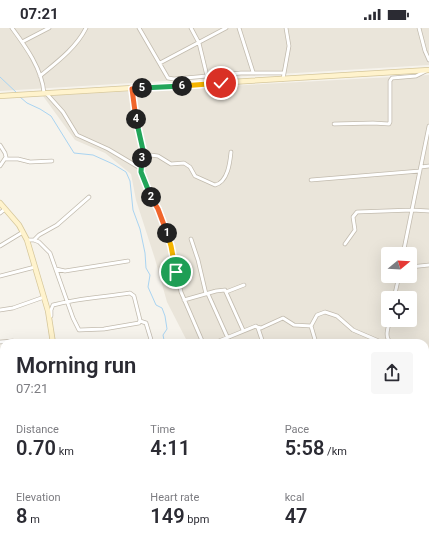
<!DOCTYPE html>
<html lang="en">
<head>
<meta charset="utf-8">
<style>
	body { margin:0; font-family:Roboto,sans-serif; background:#f7f7f7; color:#2b2b33; height:100vh; display:flex; flex-direction:column; font-size:15px; white-space:nowrap }
	* { box-sizing:border-box; margin:0 }
	p { font-size:13px; color:#7c7c81 }
	.icon { flex:none; width:22px; height:22px; fill:none; stroke:currentColor; stroke-width:2; stroke-linecap:round; stroke-linejoin:round }
	.map { position:relative; flex:1; overflow:hidden }
	.panel { position:absolute; left:0px; top:311px; width:429px; height:212px; display:flex; flex-direction:column; background:#fff; border-radius:12px 12px 0 0; box-shadow:0 4px 16px #0002 }
	.panel>* { flex:none }
	.needle { width:26px; rotate:72deg }
	.fabs { position:absolute; left:381px; top:219px; display:grid; gap:8px }
	.fabs a { display:grid; place-items:center; width:36px; height:36px; border-radius:4px; background:#fff; box-shadow:0 4px 16px #0002; font-size:20px }
	.pin { position:absolute; display:grid; place-items:center; width:34px; height:34px; color:#fff; margin:-17px; border:2px solid #fff; border-radius:50%; box-shadow:0 1px 4px #0007 }
	.km { position:absolute; width:20px; height:20px; margin:-10px; border-radius:50%; background:#222; color:#fff; font-size:11px; line-height:20px; text-align:center }
	.round { display:grid; place-items:center; flex:none; width:42px; height:42px; border-radius:4px; background:#f7f7f7 }
	.summary { display:flex; align-items:center; justify-content:space-between; height:68px; padding:0 16px }
	h1 { font-size:22px; font-weight:600; line-height:30px }
	.stats { display:grid; grid-template-columns:repeat(3,1fr); gap:6px; height:68px; padding:4px 16px }
	.stats div { display:grid; align-content:center }
	.stats b { font-size:20px; font-weight:600 }
	.stats small { font-size:11px; font-weight:400 }
	.stats p { font-size:11px }
	.status { display:flex; justify-content:space-between; align-items:center; height:28px; padding:0 20px; background:#fff; direction:ltr }
	.status svg { height:11px; fill:currentColor }
	.map>svg:first-child { display:block }
</style>
</head>
<body>
<div class="status"><b>07:21</b><svg viewBox="0 0 49 12"><path d="M0 12V9h3v3zM5 12V6h3v6zM10 12V3h3v9zM15 12V0h3v12zM26 1h20v11H26zM47 4h2v5h-2z"/></svg></div>
<div class="map">
<svg width="429" height="523" viewBox="0 0 429 523">
	<rect width="100%" height="100%" fill="#f6f3ec"/>
	<path fill="#eae5da" fill-rule="evenodd" d="M0 0H429V37L0 63Z
		M429 47V523H277L276 519H425V315H188L167 274 155 231 136 172 131 146 105 125 75 112 43 68ZM388 226H410V248H388ZM388 270H410V292H388Z"/>
	<g fill="none" stroke-linecap="round" stroke-linejoin="round">
		<path stroke="#a9d4f2" stroke-width="1" d="M0 49 17 65
			M20 69 27 75 40 81 51 88 74 125 93 127 113 136 126 144 130 153 133 182 140 201 145 225 146 240 150 247 148 259 156 277 162 280 165 288 167 301 163 307 164 312 168 315
			M245 523 247 519"/>
		<g stroke="#c2bbae" stroke-width="4.5">
			<path id="street" d="M12 0C26 19 42 41 44 65
				M139 0 168 50 174 51 241 45H284
				M191 0 199 15 207 48
				M239 0 253 44
				M419 0 425 23 429 32
				M22 14 49 0
				M160 35 226 0
				M40 48C57 34 76 20 86 0
				M283 51 289 18 286 0
				M132 61 136 91 143 122 140 140 142 148 150 168 161 187 171 218 181 264 203 315
				M46 65 63 84 77 107 108 121 140 140
				M334 96 373 95 389 96 390 94V53L392 50 416 48 426 43
				M0 117 5 125 6 129 0 138
				M143 126 158 128 171 136 184 135 190 139 195 148 215 157C228 154 230 134 231 124
				M6 131H18L30 134 52 133
				M421 139 429 138
				M311 152 420 143
				M0 185 5 181
				M191 211 198 232 206 266
				M27 212H34L39 214 50 225 73 290 79 302 104 301 139 295 140 292 134 268 130 265C105 269 78 270 53 277L51 282V288
				M34 212 39 207 57 197 89 169
				M345 216 355 202 353 189 357 184 412 182 429 183
				M0 218 23 204
				M403 226 429 98
				M410 239 429 237
				M56 241 65 243 128 233
				M0 248 35 239
				M226 264 244 257
				M208 266 230 315
				M394 270 399 248
				M184 272 216 263 225 262 243 302
				M0 282 13 280 44 269
				M390 292C388 300 384 309 391 315
				M140 293 146 295 152 315
				M257 299 261 300 283 290 294 297 311 298
				M0 314 13 313 18 315
				M214 315 256 298 258 300 263 315
				M316 315 311 298 317 287 325 284 337 288 353 302 381 314 388 313
				M425 331 429 333
				M0 344H4
				M0 374H4
				M0 425H4
				M0 455H4
				M0 487H4
				M425 496 429 494
				M286 519 287 523
				M394 519 395 523
				M6 523 9 519"/>
		</g>
		<g stroke="#d6c79b" stroke-width="6">
			<path id="secondary" d="M0 68 429 42
				M0 175 19 197 27 212 48 283 53 315
				M48 523 49 519"/>
		</g>
		<use href="#street" stroke="#fff" stroke-width="3"/>
		<use href="#secondary" stroke="#fff3cd" stroke-width="4.5"/>
	</g>
	<g fill="none" stroke-linecap="round" stroke-linejoin="round">
		<g stroke="#fff" stroke-width="8">
			<path id="split-1" d="M167 205 171 218 176 244"/>
		</g>
		<g stroke="#fff" stroke-width="8">
			<path id="split-2" d="M151 169 158 181 167 205"/>
		</g>
		<g stroke="#fff" stroke-width="8">
			<path id="split-3" d="M142 130 141 144 151 169"/>
		</g>
		<g stroke="#fff" stroke-width="8">
			<path id="split-4" d="M136 91 143 122 142 130"/>
		</g>
		<g stroke="#fff" stroke-width="8">
			<path id="split-5" d="M136 91 132 61 142 60"/>
		</g>
		<g stroke="#fff" stroke-width="8">
			<path id="split-6" d="M142 60 182 58"/>
		</g>
		<g stroke="#fff" stroke-width="8">
			<path id="split-7" d="M182 58 221 55"/>
		</g>
		<use href="#split-1" stroke="#f5b400" stroke-width="5"/>
		<use href="#split-2" stroke="#f0652b" stroke-width="5"/>
		<use href="#split-3" stroke="#22a559" stroke-width="5"/>
		<use href="#split-4" stroke="#22a559" stroke-width="5"/>
		<use href="#split-5" stroke="#f0652b" stroke-width="5"/>
		<use href="#split-6" stroke="#22a559" stroke-width="5"/>
		<use href="#split-7" stroke="#f5b400" stroke-width="5"/>
	</g>
</svg>
<div class="fabs">
<a><svg class="needle" viewBox="-14 -14 28 28"><path d="M0-13l5 13h-10z" fill="#e53935"/><path d="M0 13l5-13h-10z" fill="#7c7c81"/></svg></a>
<a><svg class="icon" aria-label="locate" viewBox="0 0 24 24"><circle cx="12" cy="12" r="6"/><path d="M12 2v4M12 18v4M2 12h4M18 12h4"/></svg></a>
</div>
<div class="pin" style="left:176px;top:244px;background:#1e9e55"><svg class="icon" aria-label="arrive" viewBox="0 0 24 24"><path d="M6 21V4h12l-3 4 3 4H6"/></svg></div>
<div class="pin" style="left:221px;top:55px;background:#d93025"><svg class="icon" aria-label="check" viewBox="0 0 24 24"><path d="M5 12l5 5 9-10"/></svg></div>
<b class="km" style="left:167px;top:205px">1</b>
<b class="km" style="left:151px;top:169px">2</b>
<b class="km" style="left:142px;top:130px">3</b>
<b class="km" style="left:136px;top:91px">4</b>
<b class="km" style="left:142px;top:60px">5</b>
<b class="km" style="left:182px;top:58px">6</b>
<section class="panel">
<div class="summary"><div><h1>Morning run</h1><p>07:21</p></div><a class="round"><svg class="icon" aria-label="share" viewBox="0 0 24 24"><path d="M12 15V3M7 8l5-5 5 5M5 13v7h14v-7"/></svg></a></div>
<div class="stats">
<div><p>Distance</p><b>0.70<small> km</small></b></div>
<div><p>Time</p><b>4:11</b></div>
<div><p>Pace</p><b>5:58<small> /km</small></b></div>
</div>
<div class="stats">
<div><p>Elevation</p><b>8<small> m</small></b></div>
<div><p>Heart rate</p><b>149<small> bpm</small></b></div>
<div><p>kcal</p><b>47</b></div>
</div>
</section>
</div>
</body>
</html>
